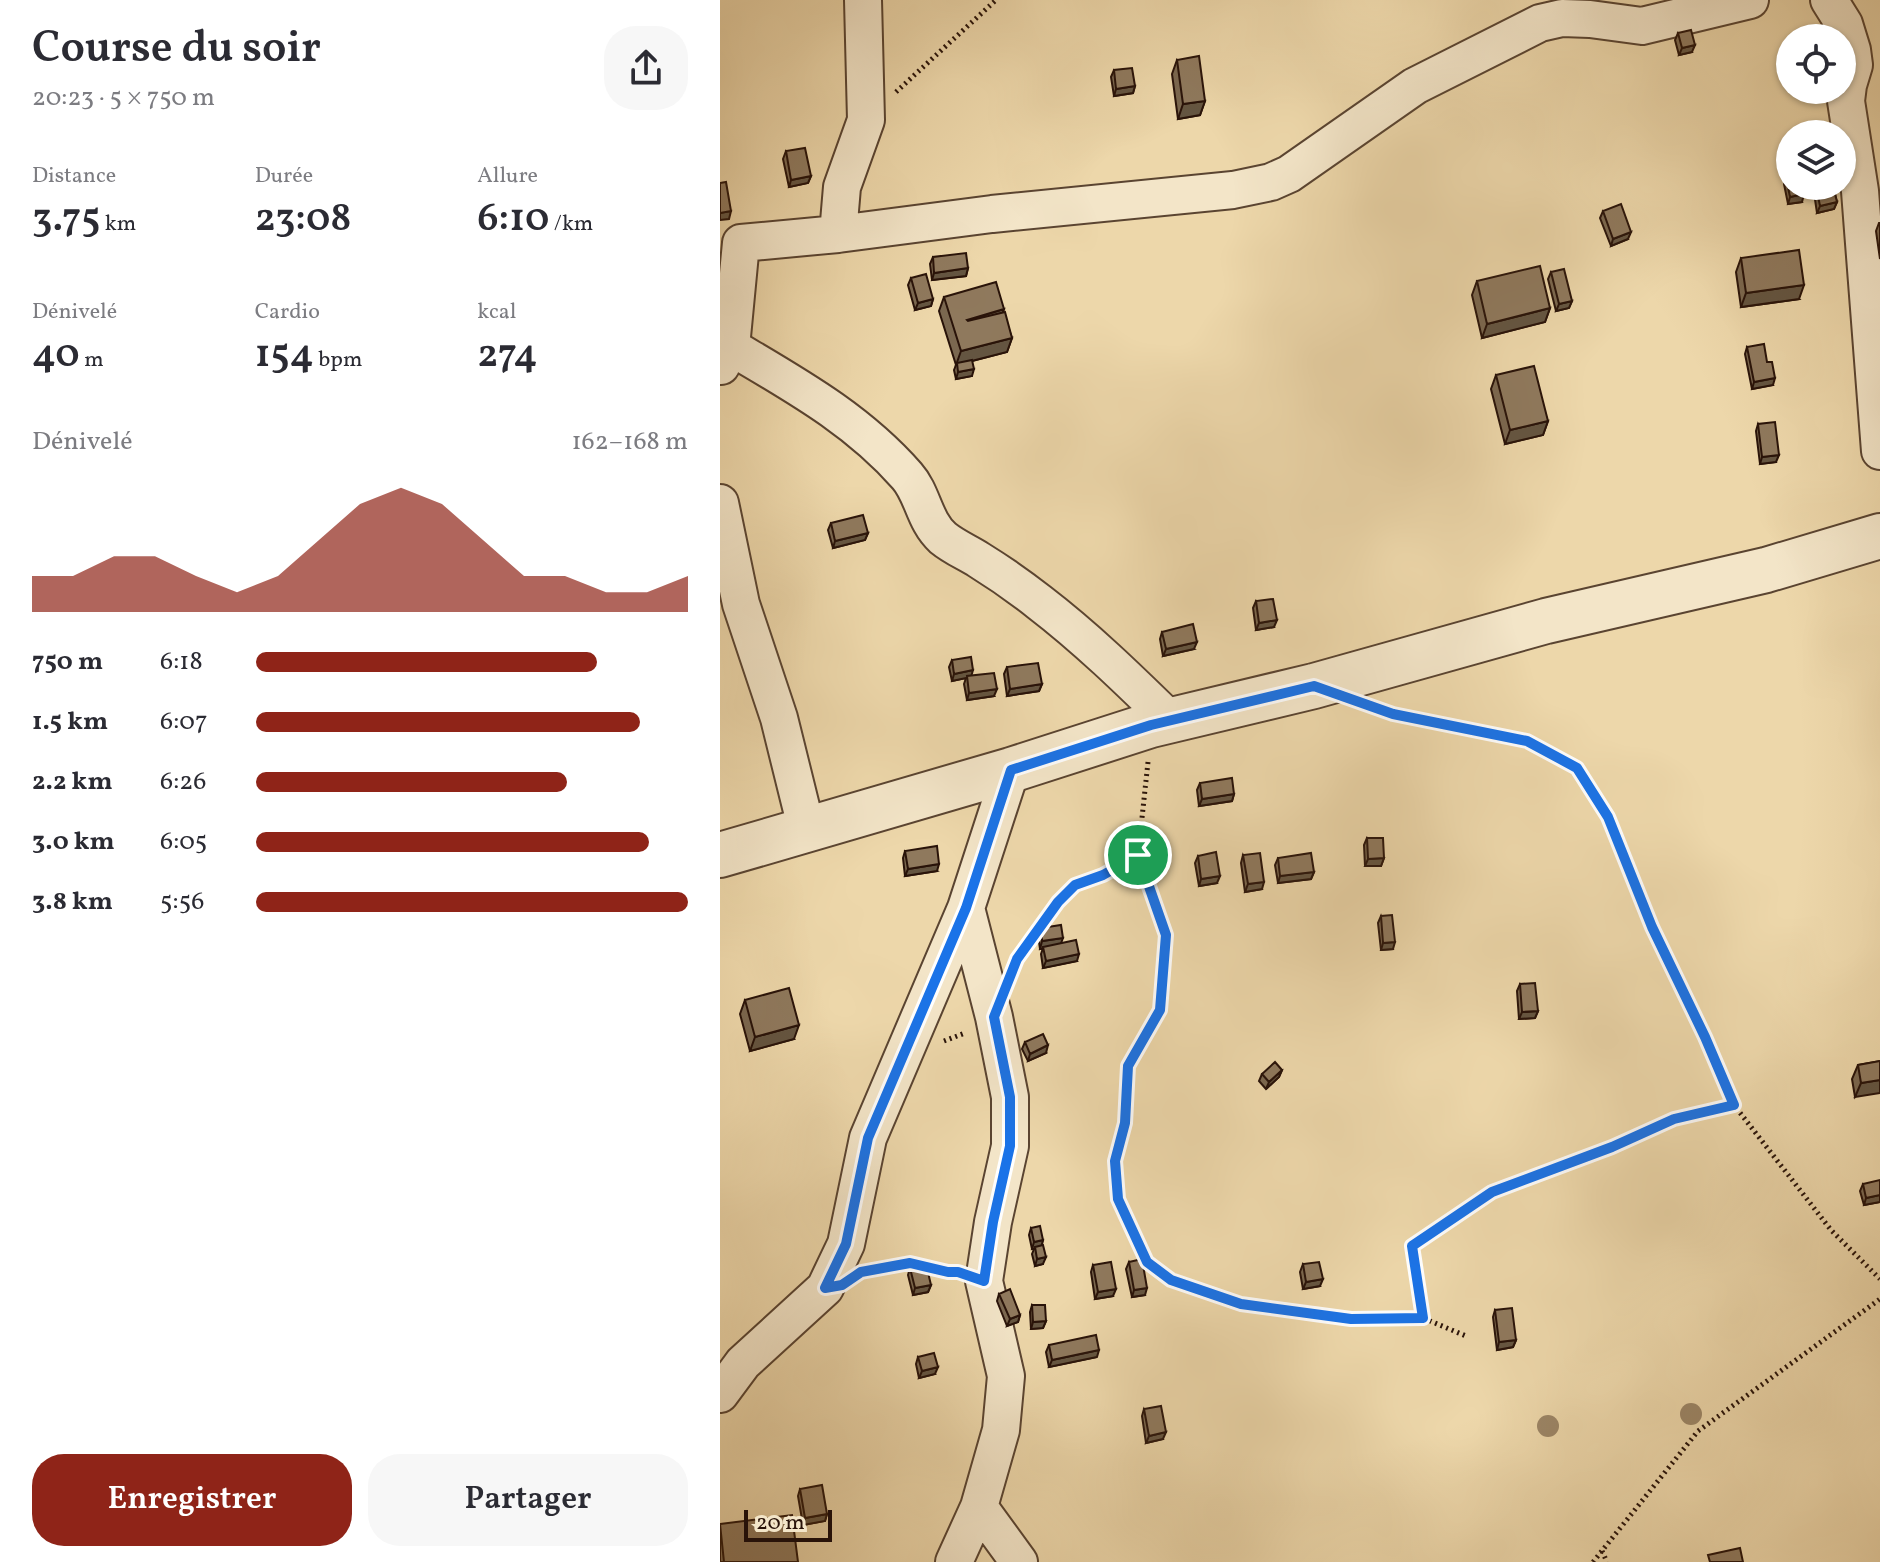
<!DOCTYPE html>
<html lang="fr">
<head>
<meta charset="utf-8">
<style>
	body { margin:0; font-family:Vollkorn,serif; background:#f7f7f7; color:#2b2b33; height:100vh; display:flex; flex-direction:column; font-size:30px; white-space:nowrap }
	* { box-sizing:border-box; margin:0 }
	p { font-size:26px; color:#7c7c81 }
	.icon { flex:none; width:44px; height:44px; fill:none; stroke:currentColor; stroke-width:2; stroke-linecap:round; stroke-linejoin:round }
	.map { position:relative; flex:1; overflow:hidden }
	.sheet { display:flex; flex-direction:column; background:#fff; width:720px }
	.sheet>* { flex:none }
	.tools { position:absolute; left:1056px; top:24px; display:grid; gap:16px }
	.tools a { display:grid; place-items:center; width:80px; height:80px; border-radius:50%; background:#fff; box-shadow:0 2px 6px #0004; font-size:40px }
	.scale { position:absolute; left:24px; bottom:20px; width:88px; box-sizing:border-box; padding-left:8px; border:4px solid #291309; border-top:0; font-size:22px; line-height:28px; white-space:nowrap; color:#291309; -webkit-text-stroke:6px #f3e5c8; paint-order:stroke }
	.pin { position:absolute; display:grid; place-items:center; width:68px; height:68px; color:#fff; margin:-34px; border:4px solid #fff; border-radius:50%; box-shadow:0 2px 8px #0007 }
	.round { display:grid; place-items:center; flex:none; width:84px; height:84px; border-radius:32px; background:#f7f7f7 }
	.head { display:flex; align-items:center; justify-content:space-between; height:136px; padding:0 32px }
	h1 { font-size:44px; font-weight:600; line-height:60px }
	.figures { display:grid; grid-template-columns:repeat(3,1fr); gap:12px; height:136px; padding:8px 32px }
	.figures div { display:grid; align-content:center }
	.figures b { font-size:40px; font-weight:600 }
	.figures small { font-size:22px; font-weight:400 }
	.figures p { font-size:22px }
	.chart { height:224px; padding:16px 32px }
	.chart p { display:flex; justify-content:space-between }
	.chart svg { width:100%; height:144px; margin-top:8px; fill:#8f2418; opacity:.7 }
	.cta { display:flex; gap:16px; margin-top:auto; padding:16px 32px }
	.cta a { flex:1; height:92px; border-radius:32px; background:#8f2418; color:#fff; font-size:32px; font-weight:600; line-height:92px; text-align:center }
	.cta a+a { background:#f7f7f7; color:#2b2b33 }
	ul { padding:0 32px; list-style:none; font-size:26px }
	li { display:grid; grid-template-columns:128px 96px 1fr; align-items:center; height:60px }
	li i { height:20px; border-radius:10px; background:#8f2418 }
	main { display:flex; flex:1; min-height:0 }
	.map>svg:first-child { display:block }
</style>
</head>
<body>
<main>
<section class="sheet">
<div class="head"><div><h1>Course du soir</h1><p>20:23 · 5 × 750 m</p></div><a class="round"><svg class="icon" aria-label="share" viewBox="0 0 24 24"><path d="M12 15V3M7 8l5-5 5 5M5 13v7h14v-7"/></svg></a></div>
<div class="figures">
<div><p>Distance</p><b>3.75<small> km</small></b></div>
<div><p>Durée</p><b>23:08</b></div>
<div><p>Allure</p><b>6:10<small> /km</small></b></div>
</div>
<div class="figures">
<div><p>Dénivelé</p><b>40<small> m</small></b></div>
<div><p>Cardio</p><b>154<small> bpm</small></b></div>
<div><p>kcal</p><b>274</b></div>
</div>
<div class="chart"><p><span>Dénivelé</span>162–168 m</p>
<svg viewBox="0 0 160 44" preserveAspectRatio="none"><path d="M0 44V33L10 33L20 27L30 27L40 33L50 38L60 33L70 22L80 11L90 6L100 11L110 22L120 33L130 33L140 38L150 38L160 33V44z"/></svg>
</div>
<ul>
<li><b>750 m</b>6:18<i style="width:79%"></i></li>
<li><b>1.5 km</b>6:07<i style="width:89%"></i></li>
<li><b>2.2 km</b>6:26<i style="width:72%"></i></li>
<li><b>3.0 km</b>6:05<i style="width:91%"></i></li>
<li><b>3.8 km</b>5:56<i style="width:100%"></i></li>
</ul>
<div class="cta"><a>Enregistrer</a><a>Partager</a></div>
</section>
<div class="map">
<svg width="1160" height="1562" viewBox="0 0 1160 1562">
	<rect width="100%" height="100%" fill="#edd7aa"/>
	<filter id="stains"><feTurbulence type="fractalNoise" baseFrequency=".0025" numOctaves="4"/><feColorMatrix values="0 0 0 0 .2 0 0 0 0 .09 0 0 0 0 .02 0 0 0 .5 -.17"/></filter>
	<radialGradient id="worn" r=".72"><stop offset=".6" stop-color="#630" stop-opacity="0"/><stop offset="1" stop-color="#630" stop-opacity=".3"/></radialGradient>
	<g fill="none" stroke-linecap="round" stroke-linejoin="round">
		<g stroke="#5a4431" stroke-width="40">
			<path id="minor" d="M1109 0 1124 24 1132 50 1134 65 1128 85 1126 101 1140 191 1160 451
				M118 234 272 214 513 190 551 182 569 174 695 86 820 23 842 18 870 19 922 26 1030 0
				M11 347C75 385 137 419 187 476 203 494 204 521 223 538 234 547 248 553 259 560 280 573 300 587 319 602 366 638 408 679 450 720
				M1 366 11 347 21 243 118 234 122 187 146 120 143 0
				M0 503 21 604 59 718 87 831
				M0 1394 23 1363 105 1288 126 1244 148 1138 246 908 291 770
				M259 1507 299 1562
				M234 1562 259 1507 281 1430 286 1376 264 1281 273 1222 290 1146V1097L274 1017 246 908"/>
		</g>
		<g stroke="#5a4431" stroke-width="48">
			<path id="tertiary" d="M0 855 291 770 431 725 594 686 826 621 1046 570 1160 536"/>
		</g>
		<path stroke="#291309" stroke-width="5" stroke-dasharray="2 4" stroke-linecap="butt" d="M176 92 276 0
			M656 708 673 714 807 741 857 768 888 817 932 927 985 1037 1014 1105 1111 1230 1160 1279
			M428 762 418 855 446 935 440 1010 408 1066 405 1123 395 1161 398 1199 427 1262 451 1280 521 1304 631 1319 703 1318 746 1336
			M295 965 338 902 355 885 383 875 418 855
			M224 1041 245 1033
			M149 1270 190 1263 234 1272
			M703 1318 692 1246 772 1192 892 1147 954 1119 1013 1105
			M882 1551 887 1562
			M873 1562 978 1431 1160 1299"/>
		<use href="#minor" stroke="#f3e5c8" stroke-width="36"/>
		<use href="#tertiary" stroke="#f3e5c8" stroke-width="44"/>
	</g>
	<g fill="#9c8667">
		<circle cx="971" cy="1414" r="11"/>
		<circle cx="828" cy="1426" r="11"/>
	</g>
	<path fill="#7b6850" stroke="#291309" stroke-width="2" d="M958 33 972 52 959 55 955 40Z
		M457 60 485 101 480 115 458 119 452 74Z
		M394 70 415 86 413 93 394 96 391 77Z
		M66 151 91 176 88 183 69 187 63 159Z
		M1066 177 1082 202 1068 204 1064 184Z
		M1093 186H1113L1117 202 1114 209 1097 213Z
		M883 211 908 239 891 246 880 218Z
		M1159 223H1160V259L1156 231Z
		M213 257 248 268 246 276 212 280 210 264Z
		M1021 258 1079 299 1021 307 1016 272Z
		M831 272 852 301 849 308 836 311 828 279Z
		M191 278 213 299 211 306 195 310 188 285Z
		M757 281 830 308 825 322 762 338 752 295Z
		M224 297 284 309 283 312 292 338 287 352 252 361V376L236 379 234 370 236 365 219 311Z
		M1027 347 1053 385 1032 389 1025 354Z
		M776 375 828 421 823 435 785 444 771 389Z
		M1038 424 1056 462 1040 464 1036 431Z
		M111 523 148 533 145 540 113 548 108 530Z
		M536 601 554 627 536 630 533 608Z
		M442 632 474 649 443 656 440 639Z
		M232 660 251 676 274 696 247 700 244 684 246 678 232 681 229 667Z
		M287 667 322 684 319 691 287 696 284 674Z
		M480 783 514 794 512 801 479 806 477 790Z
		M647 838 664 858 661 866H645L644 845Z
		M185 851 217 871 185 876 183 858Z
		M523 855 542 889 525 892 521 863Z
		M478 856 497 883 479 886 475 863Z
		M558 858 594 872 591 879 558 883 555 865Z
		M661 916 673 949 661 950 658 923Z
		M321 928 341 943 357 961 323 968 321 954 323 948 320 949 318 935Z
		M800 984 818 1011 815 1018 799 1019 797 991Z
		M25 1000 74 1039 30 1051 20 1014Z
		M305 1042 326 1053 308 1061 302 1049Z
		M1160 1061 1135 1097 1132 1079 1138 1065Z
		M562 1070 559 1077 546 1089 539 1081 542 1074Z
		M1143 1184 1160 1202 1144 1205 1140 1191Z
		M311 1228 323 1240 321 1246 323 1264 315 1266 312 1254 314 1249H312L309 1235Z
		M409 1262 425 1295 412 1297 406 1269Z
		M583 1264 600 1286 583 1289 580 1272Z
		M373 1265 393 1296 375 1299 371 1272Z
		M190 1268 211 1285 208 1292 193 1295 188 1275Z
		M279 1294 300 1315 298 1322 287 1326 277 1301Z
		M312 1305 326 1321 323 1328 311 1329 310 1312Z
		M775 1310 796 1340 793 1347 777 1350 773 1317Z
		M329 1345 377 1357 329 1367 326 1352Z
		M198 1357 215 1374 199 1378 196 1364Z
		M424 1409 443 1439 426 1443 422 1416Z
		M80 1489 107 1514 105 1521 83 1525 78 1496Z
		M0 1524 78 1562H0Z"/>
	<path fill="#645541" stroke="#291309" stroke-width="2" d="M975 45 972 52 959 55 962 48Z
		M415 86 413 93 394 96 396 89Z
		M485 101 480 115 458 119 463 104Z
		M91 176 88 183 69 187 71 180Z
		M1084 194 1082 202 1068 204 1070 197Z
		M1117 202 1114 209 1097 213 1100 206Z
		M11 211 9 219 0 220V213Z
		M911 232 908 239 891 246 893 239Z
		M248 268 246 276 212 280 214 273Z
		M1084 285 1079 299 1021 307 1026 293Z
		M213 299 211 306 195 310 198 303Z
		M852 301 849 308 836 311 839 304Z
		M830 308 825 322 762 338 767 324Z
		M284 309 279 323 242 334 247 320Z
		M292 338 287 352 236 365 241 351Z
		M254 369 252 376 236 379 238 372Z
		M1055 378 1053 385 1032 389 1034 382Z
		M828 421 823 435 785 444 790 430Z
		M1059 455 1056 462 1040 464 1042 457Z
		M148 533 145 540 113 548 115 541Z
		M557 620 554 627 536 630 539 623Z
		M477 642 474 649 443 656 446 649Z
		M253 670 251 677 232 681 234 674Z
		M322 684 319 691 287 696 290 689Z
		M277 689 274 696 247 700 249 693Z
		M514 794 512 801 479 806 482 799Z
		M664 858 661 866H645L648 859Z
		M219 864 217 871 185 876 188 869Z
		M594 872 591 879 558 883 560 876Z
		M500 876 497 883 479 886 481 879Z
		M544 882 542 889 525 892 528 884Z
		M343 938 340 946 320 949 322 941Z
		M675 942 673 949 661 950 663 943Z
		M359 954 357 961 323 968 326 961Z
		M818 1011 815 1018 799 1019 802 1012Z
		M79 1025 74 1039 30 1051 35 1037Z
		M328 1045 326 1053 308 1061 310 1054Z
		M562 1070 559 1077 546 1089 549 1082Z
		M1160 1080V1093L1135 1097 1141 1083Z
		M1160 1195V1202L1144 1205 1146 1198Z
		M323 1240 321 1248 312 1249 314 1242Z
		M326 1257 323 1264 315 1266 317 1259Z
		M603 1279 600 1286 583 1289 586 1282Z
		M211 1285 208 1292 193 1295 195 1288Z
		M427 1288 425 1295 412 1297 414 1290Z
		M396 1289 393 1296 375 1299 378 1292Z
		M300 1315 298 1322 287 1326 290 1319Z
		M326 1321 323 1328 311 1329 313 1322Z
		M796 1340 793 1347 777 1350 779 1342Z
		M379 1350 377 1357 329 1367 332 1360Z
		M218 1367 215 1374 199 1378 202 1371Z
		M446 1432 443 1439 426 1443 429 1436Z
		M107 1514 105 1521 83 1525 85 1518Z"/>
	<path fill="#8f795d" stroke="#291309" stroke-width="2" d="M971 30 975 45 962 48 958 33Z
		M479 56 485 101 463 104 457 60Z
		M412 68 415 86 396 89 394 70Z
		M85 148 91 176 71 180 66 151Z
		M1070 176V186H1083L1084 194 1070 197 1066 177Z
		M6 182 11 211 0 213V183Z
		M1096 186H1113L1117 202 1100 206Z
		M901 204 911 232 893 239 883 211Z
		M1079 250 1084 285 1026 293 1021 258Z
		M246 253 248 268 214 273 213 257Z
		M820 266 830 308 767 324 757 281Z
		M844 269 852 301 839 304 831 272Z
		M206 274 213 299 198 303 191 278Z
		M276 282 284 309 247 320 248 321 285 312 292 338 241 351 224 297Z
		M1044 344 1047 362H1052L1055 378 1034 382 1027 347Z
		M252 360 254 369 238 372 237 363Z
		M814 366 828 421 790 430 776 375Z
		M1055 422 1059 455 1042 457 1038 424Z
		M143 515 148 533 115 541 111 523Z
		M553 599 557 620 539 623 536 601Z
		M473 624 477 642 446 649 442 632Z
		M251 657 253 670 234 674 232 660Z
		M318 663 322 684 290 689 287 667Z
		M274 673 277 689 249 693 247 676Z
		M512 778 514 794 482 799 480 783Z
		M647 838H663L664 858 648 859Z
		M217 846 219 864 188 869 185 851Z
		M496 852 500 876 481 879 478 856Z
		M540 853 544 882 528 884 523 855Z
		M591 853 594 872 560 876 558 858Z
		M672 915 675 942 663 943 661 916Z
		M341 925 343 938 322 941 321 928Z
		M356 940 359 954 326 961 323 947Z
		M815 983 818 1011 802 1012 800 984Z
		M69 988 79 1025 35 1037 25 1000Z
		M323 1034 328 1045 310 1054 305 1042Z
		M1160 1061V1080L1141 1083 1138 1065Z
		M555 1062 562 1070 549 1082 542 1074Z
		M1160 1180V1195L1146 1198 1143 1184Z
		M320 1226 323 1240 314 1242 311 1228Z
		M323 1245 326 1257 317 1259 315 1247Z
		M422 1259 427 1288 414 1290 409 1262Z
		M391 1262 396 1289 378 1292 373 1265Z
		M599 1262 603 1279 586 1282 583 1264Z
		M206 1264 211 1285 195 1288 190 1268Z
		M290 1289 300 1315 290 1319 279 1294Z
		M312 1305H325L326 1321 313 1322Z
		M792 1308 796 1340 779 1342 775 1310Z
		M376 1335 379 1350 332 1360 329 1345Z
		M214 1353 218 1367 202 1371 198 1357Z
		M441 1406 446 1432 429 1436 424 1409Z
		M102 1485 107 1514 85 1518 80 1489Z
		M72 1515 78 1562H4L0 1524Z
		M1020 1548 1023 1562H990L988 1555Z"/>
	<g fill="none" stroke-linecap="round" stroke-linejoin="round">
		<g stroke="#fff" stroke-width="16">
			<path id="route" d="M594 686 673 714 807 741 857 768 888 817 932 927 985 1037 1014 1105 954 1119 892 1147 772 1192 692 1246 703 1318 631 1319 521 1304 451 1280 427 1262 398 1199 395 1161 405 1123 408 1066 440 1010 446 935 418 855 383 875 355 885 338 902 297 959 274 1017 290 1097V1146L273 1222 264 1281 238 1272H228L190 1263 141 1272 122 1285 105 1288 126 1244 148 1138 246 908 291 770 431 725Z"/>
		</g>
		<use href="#route" stroke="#1a73e8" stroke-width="10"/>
	</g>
	<rect width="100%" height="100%" filter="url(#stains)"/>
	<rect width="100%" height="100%" fill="url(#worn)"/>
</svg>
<div class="tools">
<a><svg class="icon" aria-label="locate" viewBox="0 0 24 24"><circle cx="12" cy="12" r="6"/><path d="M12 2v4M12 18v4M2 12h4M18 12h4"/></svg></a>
<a><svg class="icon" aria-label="layers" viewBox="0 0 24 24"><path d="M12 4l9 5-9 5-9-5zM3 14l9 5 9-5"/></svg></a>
</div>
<div class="scale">20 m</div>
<div class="pin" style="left:418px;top:855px;background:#1e9e55"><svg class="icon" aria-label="arrive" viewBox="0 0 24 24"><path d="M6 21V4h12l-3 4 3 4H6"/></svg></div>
</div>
</main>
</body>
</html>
